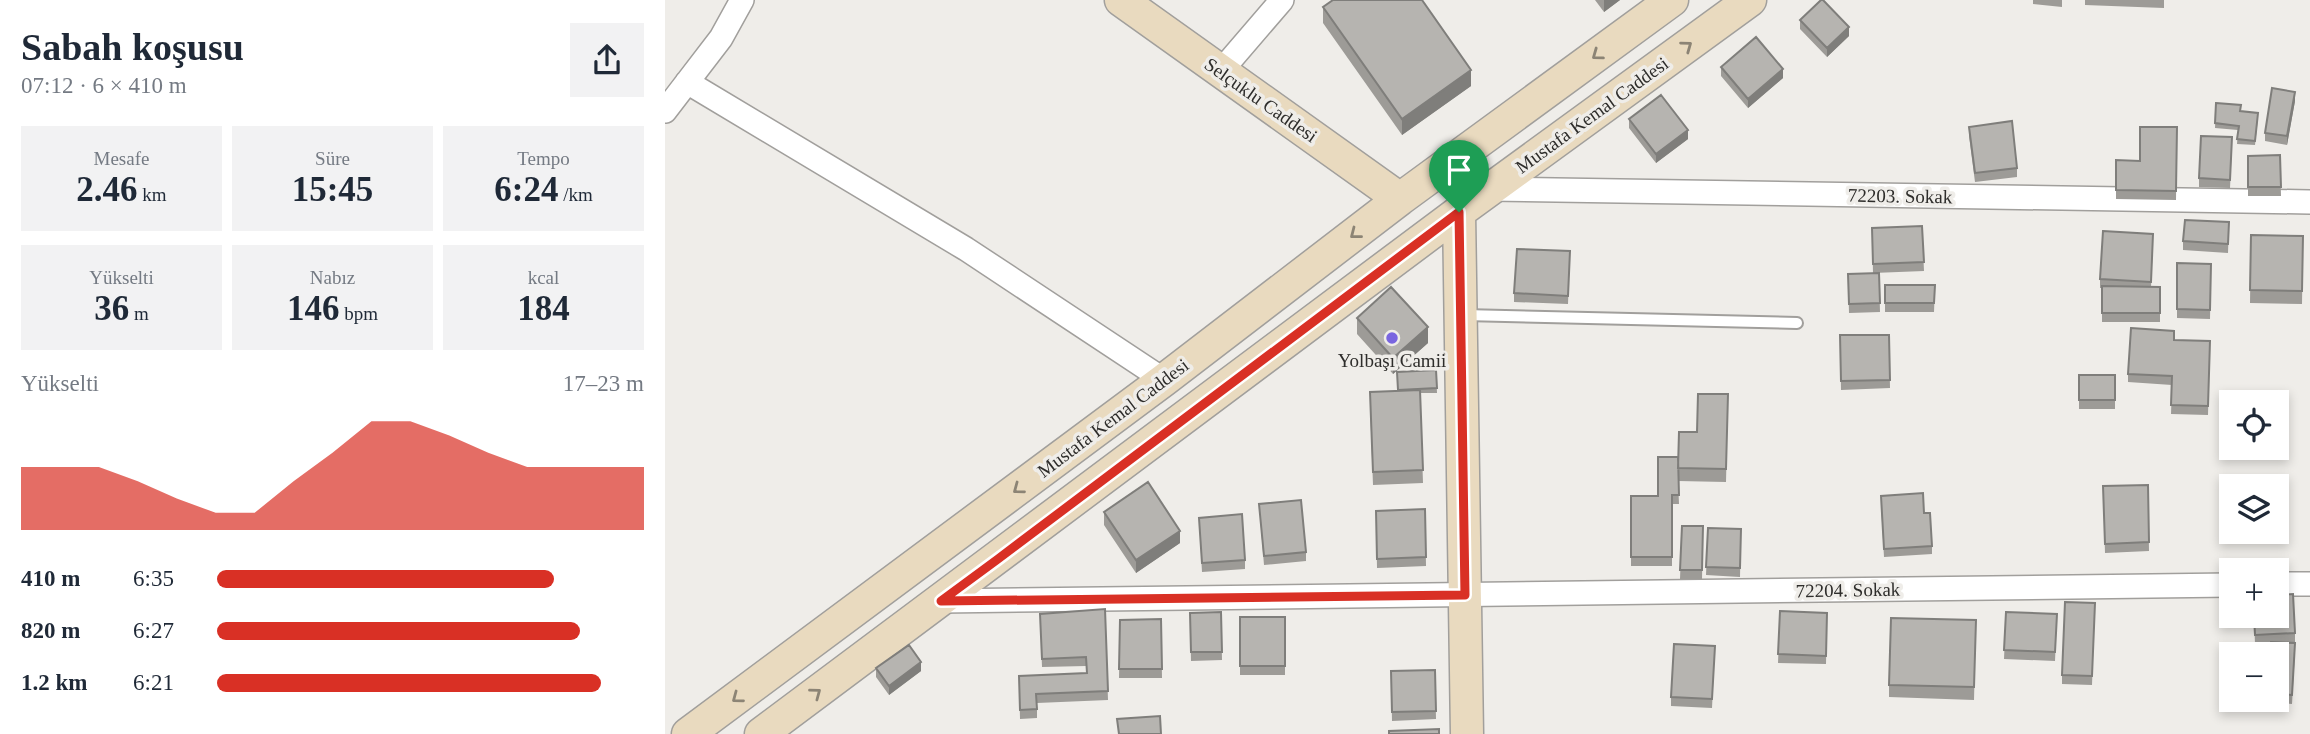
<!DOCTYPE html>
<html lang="tr">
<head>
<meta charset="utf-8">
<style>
	body { margin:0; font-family:Georgia,serif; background:#f2f2f3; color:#1f2937; height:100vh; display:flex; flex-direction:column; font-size:26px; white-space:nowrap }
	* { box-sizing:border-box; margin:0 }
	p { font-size:23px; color:#747a83 }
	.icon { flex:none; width:38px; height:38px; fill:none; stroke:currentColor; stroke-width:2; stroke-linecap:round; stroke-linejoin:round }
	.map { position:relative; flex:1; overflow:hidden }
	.side { display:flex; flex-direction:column; background:#fff; width:665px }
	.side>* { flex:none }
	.controls { position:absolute; left:1554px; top:390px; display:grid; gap:14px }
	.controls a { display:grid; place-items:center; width:70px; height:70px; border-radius:0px; background:#fff; box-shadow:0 4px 10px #0003; font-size:35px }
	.pin { position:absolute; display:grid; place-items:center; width:60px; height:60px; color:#fff; margin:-72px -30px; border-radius:50% 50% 50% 0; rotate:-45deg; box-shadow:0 0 7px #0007 }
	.pin .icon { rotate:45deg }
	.round { display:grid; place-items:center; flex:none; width:74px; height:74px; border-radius:0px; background:#f2f2f3 }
	.summary { display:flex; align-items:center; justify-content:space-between; height:119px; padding:0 21px }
	h1 { font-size:38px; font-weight:700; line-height:52px }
	.figures { display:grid; grid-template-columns:repeat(3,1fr); gap:10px; height:119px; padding:7px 21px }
	.figures div { display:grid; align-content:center; border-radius:0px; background:#f2f2f3; text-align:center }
	.figures b { font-size:35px; font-weight:700 }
	.figures small { font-size:19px; font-weight:400 }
	.figures p { font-size:19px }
	.chart { height:196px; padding:14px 21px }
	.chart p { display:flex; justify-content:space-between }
	.chart svg { width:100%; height:126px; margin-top:7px; fill:#d93025; opacity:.7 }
	ul { padding:0 21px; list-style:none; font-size:23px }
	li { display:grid; grid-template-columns:112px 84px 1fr; align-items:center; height:52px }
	li i { height:18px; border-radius:9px; background:#d93025 }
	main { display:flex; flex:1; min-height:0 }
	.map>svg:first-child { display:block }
</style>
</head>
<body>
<main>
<section class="side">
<div class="summary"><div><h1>Sabah koşusu</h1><p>07:12 · 6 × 410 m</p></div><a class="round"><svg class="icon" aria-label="share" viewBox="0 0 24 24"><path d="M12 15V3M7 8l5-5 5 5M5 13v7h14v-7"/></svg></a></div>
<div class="figures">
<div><p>Mesafe</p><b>2.46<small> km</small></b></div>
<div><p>Süre</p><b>15:45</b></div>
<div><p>Tempo</p><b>6:24<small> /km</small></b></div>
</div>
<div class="figures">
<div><p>Yükselti</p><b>36<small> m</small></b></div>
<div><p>Nabız</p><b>146<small> bpm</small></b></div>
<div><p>kcal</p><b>184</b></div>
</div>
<div class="chart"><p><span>Yükselti</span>17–23 m</p>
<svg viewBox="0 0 160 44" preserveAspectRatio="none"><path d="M0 44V22L10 22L20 22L30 27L40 33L50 38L60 38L70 27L80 17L90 6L100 6L110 11L120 17L130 22L140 22L150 22L160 22V44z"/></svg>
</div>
<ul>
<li><b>410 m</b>6:35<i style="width:79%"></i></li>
<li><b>820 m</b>6:27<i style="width:85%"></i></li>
<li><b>1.2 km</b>6:21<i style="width:90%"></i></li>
</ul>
</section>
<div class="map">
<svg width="1645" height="734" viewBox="0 0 1645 734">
	<rect width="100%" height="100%" fill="#efede9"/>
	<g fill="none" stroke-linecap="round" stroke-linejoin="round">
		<g stroke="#a19f9c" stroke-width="14">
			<path id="lane" d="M799 315 1132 323"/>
		</g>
		<g stroke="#a19f9c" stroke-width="26">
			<path id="street" d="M556 71 617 0
				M22 82 301 249 499 380
				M0 111 56 38 77 0
				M825 189 1645 202
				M1612 584H1645
				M276 601 1566 585"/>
		</g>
		<g stroke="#a19f9c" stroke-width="35">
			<path id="secondary" d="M456 0 735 199
				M794 212 802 734
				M23 734 499 380 735 199 1007 0
				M96 734 794 212 1085 0"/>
		</g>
		<use href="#lane" stroke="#fff" stroke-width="10"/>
		<use href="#street" stroke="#fff" stroke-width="23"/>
		<use href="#secondary" stroke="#e9dabf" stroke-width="32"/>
	</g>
	<path fill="#9d9b97" d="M930 0H955L939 12Z
		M1368 0H1397V7L1368 4Z
		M1420 0H1499V8L1420 5Z
		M658 7 806 86 737 135 658 23Z
		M1135 20 1184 36 1162 57 1135 29Z
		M1056 67 1118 78 1083 108 1056 76Z
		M1630 101 1622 145 1600 141V133Z
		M1551 103 1593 118 1590 145 1572 144 1573 130 1550 128Z
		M964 119 1023 139 991 163 964 128Z
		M1304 127 1352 168V177L1310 182 1304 136Z
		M1512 127 1511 200 1451 199V160L1475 161Z
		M1567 146 1565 188 1534 187V178Z
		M1615 155 1616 196H1583V156Z
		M1564 222 1563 253 1518 250V241Z
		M1257 226 1259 271 1208 273 1207 228Z
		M1586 235 1638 236 1637 304 1585 303Z
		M1488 243 1486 287H1495V322H1437V288H1435V279Z
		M905 251 903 304 849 302V293Z
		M1512 263 1546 264 1545 319 1512 318Z
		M1214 273 1215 312 1184 313 1183 274Z
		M1220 285H1270L1269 312H1220Z
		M692 318 763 343 728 374 692 334Z
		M1175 335H1224L1225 388 1176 390Z
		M1509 340 1545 341 1543 415 1506 414 1507 385 1463 382V374Z
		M771 370 772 393H755L758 483 708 485 705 405Z
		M1414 375H1450V409H1414Z
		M1063 394 1061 482 1013 481 1014 504H1007V566H966V496H993L1013 478 1014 432H1032Z
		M1483 485 1484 551 1440 553 1438 486Z
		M594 504 641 552V561L599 565Z
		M1216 505 1259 513 1267 546V554L1219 557Z
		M760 509 761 566 712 568 711 511Z
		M439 512 515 543 471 573 439 525Z
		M534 518 580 560V569L537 572Z
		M1017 526H1038L1037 579H1015Z
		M1043 528 1076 529 1075 577 1041 575Z
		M1430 603 1427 685 1397 684V675Z
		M440 609 443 700 372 703V718L355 719 354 676 422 673 421 666 377 667 375 614Z
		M1115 611 1162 613 1161 664 1113 663Z
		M556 612 557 660 526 661 525 613Z
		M1341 612 1392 614 1390 661 1339 659Z
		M1589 616 1630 633V642L1619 643 1630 652 1627 704 1602 702V700H1612V654L1606 643 1590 644Z
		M575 617H620V675H575Z
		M496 619 497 678H454L455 620Z
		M1311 620 1309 700 1224 697V685Z
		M1050 646 1047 708 1006 706V697Z
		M211 668 256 671 224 695 211 677Z
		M770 670 771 719 727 721 726 671Z"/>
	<path fill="#7f7e7b" d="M939 0H955L939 12Z
		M1184 27V36L1162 57V48Z
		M1118 69V78L1083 108V99Z
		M806 70V86L737 135V119Z
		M1630 92V101L1622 145V136Z
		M1023 130V139L991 163V154Z
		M763 327V343L728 374V358Z
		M515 531V543L471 573V560Z
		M256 662V671L224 695V686Z"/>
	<path fill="#b6b4b0" stroke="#7f7e7b" stroke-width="2" d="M668 0H757L806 70 737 119 658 7Z
		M1156 0H1158L1184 27 1162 48 1135 20Z
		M1091 37 1118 69 1083 99 1056 67Z
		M1607 88 1630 92 1622 136 1600 133Z
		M996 95 1023 130 991 154 964 119Z
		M1551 103 1576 105 1575 111 1593 113 1590 141 1572 139 1574 126 1550 123Z
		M1347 121 1352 168 1310 173 1304 127Z
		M1475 127H1512L1511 191 1451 190V160L1475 161Z
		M1536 136 1567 137 1565 180 1534 178Z
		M1615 155 1616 187H1583V156Z
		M1520 220 1564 222 1563 244 1518 241Z
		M1257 226 1259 262 1208 264 1207 228Z
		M1438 231 1488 234 1486 282 1435 279Z
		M1586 235 1638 236 1637 291 1585 290Z
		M852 249 905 251 903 296 849 293Z
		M1512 263 1546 264 1545 310 1512 309Z
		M1214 273 1215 303 1184 304 1183 274Z
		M1220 285H1270L1269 303H1220Z
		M1437 286 1495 287V313H1437Z
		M726 287 763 327 728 358 692 318Z
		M1466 328 1509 331V340L1545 341 1543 406 1506 405 1507 376 1463 374Z
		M1175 335H1224L1225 380 1176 381Z
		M771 370 772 388 733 390 732 372Z
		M1414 375H1450V400H1414Z
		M755 390 758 470 708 472 705 392Z
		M1033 394H1063L1061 469 1013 468 1014 432H1032Z
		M993 457H1013L1014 495H1007V557H966V496H993Z
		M483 482 515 531 471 560 439 512Z
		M1483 485 1484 542 1440 544 1438 486Z
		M1258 493 1259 513H1265L1267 546 1219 549 1216 496Z
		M636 500 641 552 599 556 594 504Z
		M760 509 761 557 712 559 711 511Z
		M577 514 580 560 537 563 534 518Z
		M1017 526H1038L1037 570H1015Z
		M1043 528 1076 529 1075 568 1041 567Z
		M1628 594 1630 633 1590 635 1589 616H1612V595Z
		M1400 602 1430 603 1427 676 1397 675Z
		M440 609 443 691 371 694 372 709 355 710 354 676 422 673 421 657 377 659 375 614Z
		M1115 611 1162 613 1161 656 1113 654Z
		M556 612 557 652H526L525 613Z
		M1341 612 1392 614 1390 652 1339 650Z
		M575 617H620V666H575Z
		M1226 618 1311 620 1309 687 1224 685Z
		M496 619 497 669H454L455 620Z
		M1606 642 1630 643 1627 695 1612 694V654H1605Z
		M1009 644 1050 646 1047 699 1006 697Z
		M244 645 256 662 224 686 211 668Z
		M770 670 771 711 727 712 726 671Z
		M495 716 496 734H454L452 719Z
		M774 729V734H724V731Z"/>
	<defs><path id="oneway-chevron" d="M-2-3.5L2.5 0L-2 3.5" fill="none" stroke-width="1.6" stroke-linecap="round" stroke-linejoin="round" transform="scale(1.75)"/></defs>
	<g stroke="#8c8475">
		<use href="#oneway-chevron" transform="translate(1022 46) rotate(-36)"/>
		<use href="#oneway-chevron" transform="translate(932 55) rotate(144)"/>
		<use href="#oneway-chevron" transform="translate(690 234) rotate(142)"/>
		<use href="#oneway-chevron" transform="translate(353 489) rotate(143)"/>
		<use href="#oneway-chevron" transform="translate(151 693) rotate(-37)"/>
		<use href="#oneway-chevron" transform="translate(72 698) rotate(143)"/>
	</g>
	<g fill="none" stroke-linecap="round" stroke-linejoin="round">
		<g stroke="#fff" stroke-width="14">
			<path id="route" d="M794 212 800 595 276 601 333 559Z"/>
		</g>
		<use href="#route" stroke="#d93025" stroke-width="9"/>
	</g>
	<circle fill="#7965e0" stroke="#efede9" stroke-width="2.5" cx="727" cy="338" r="7"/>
	<g text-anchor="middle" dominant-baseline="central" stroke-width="7" stroke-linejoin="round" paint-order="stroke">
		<g font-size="19" fill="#2e2d2b" stroke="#efede9">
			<text transform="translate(596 100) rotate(35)">Selçuklu Caddesi</text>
			<text transform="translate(927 115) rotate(-36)">Mustafa Kemal Caddesi</text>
			<text transform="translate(1235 196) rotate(1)">72203. Sokak</text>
			<text transform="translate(448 418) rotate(-37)">Mustafa Kemal Caddesi</text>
			<text transform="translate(1183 590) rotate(-1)">72204. Sokak</text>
		</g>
		<g font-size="19" fill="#2e2d2b" stroke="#efede9">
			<text x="727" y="360">Yolbaşı Camii</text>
		</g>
	</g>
</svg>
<div class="controls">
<a><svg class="icon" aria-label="locate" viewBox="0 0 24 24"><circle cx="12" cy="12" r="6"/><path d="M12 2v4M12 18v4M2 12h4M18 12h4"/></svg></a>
<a><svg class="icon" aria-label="layers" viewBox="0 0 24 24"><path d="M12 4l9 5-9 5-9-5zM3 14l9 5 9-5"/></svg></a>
<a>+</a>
<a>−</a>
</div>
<div class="pin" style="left:794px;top:212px;background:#1e9e55"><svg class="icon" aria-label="arrive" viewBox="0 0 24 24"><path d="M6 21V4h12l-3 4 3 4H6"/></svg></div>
</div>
</main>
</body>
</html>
